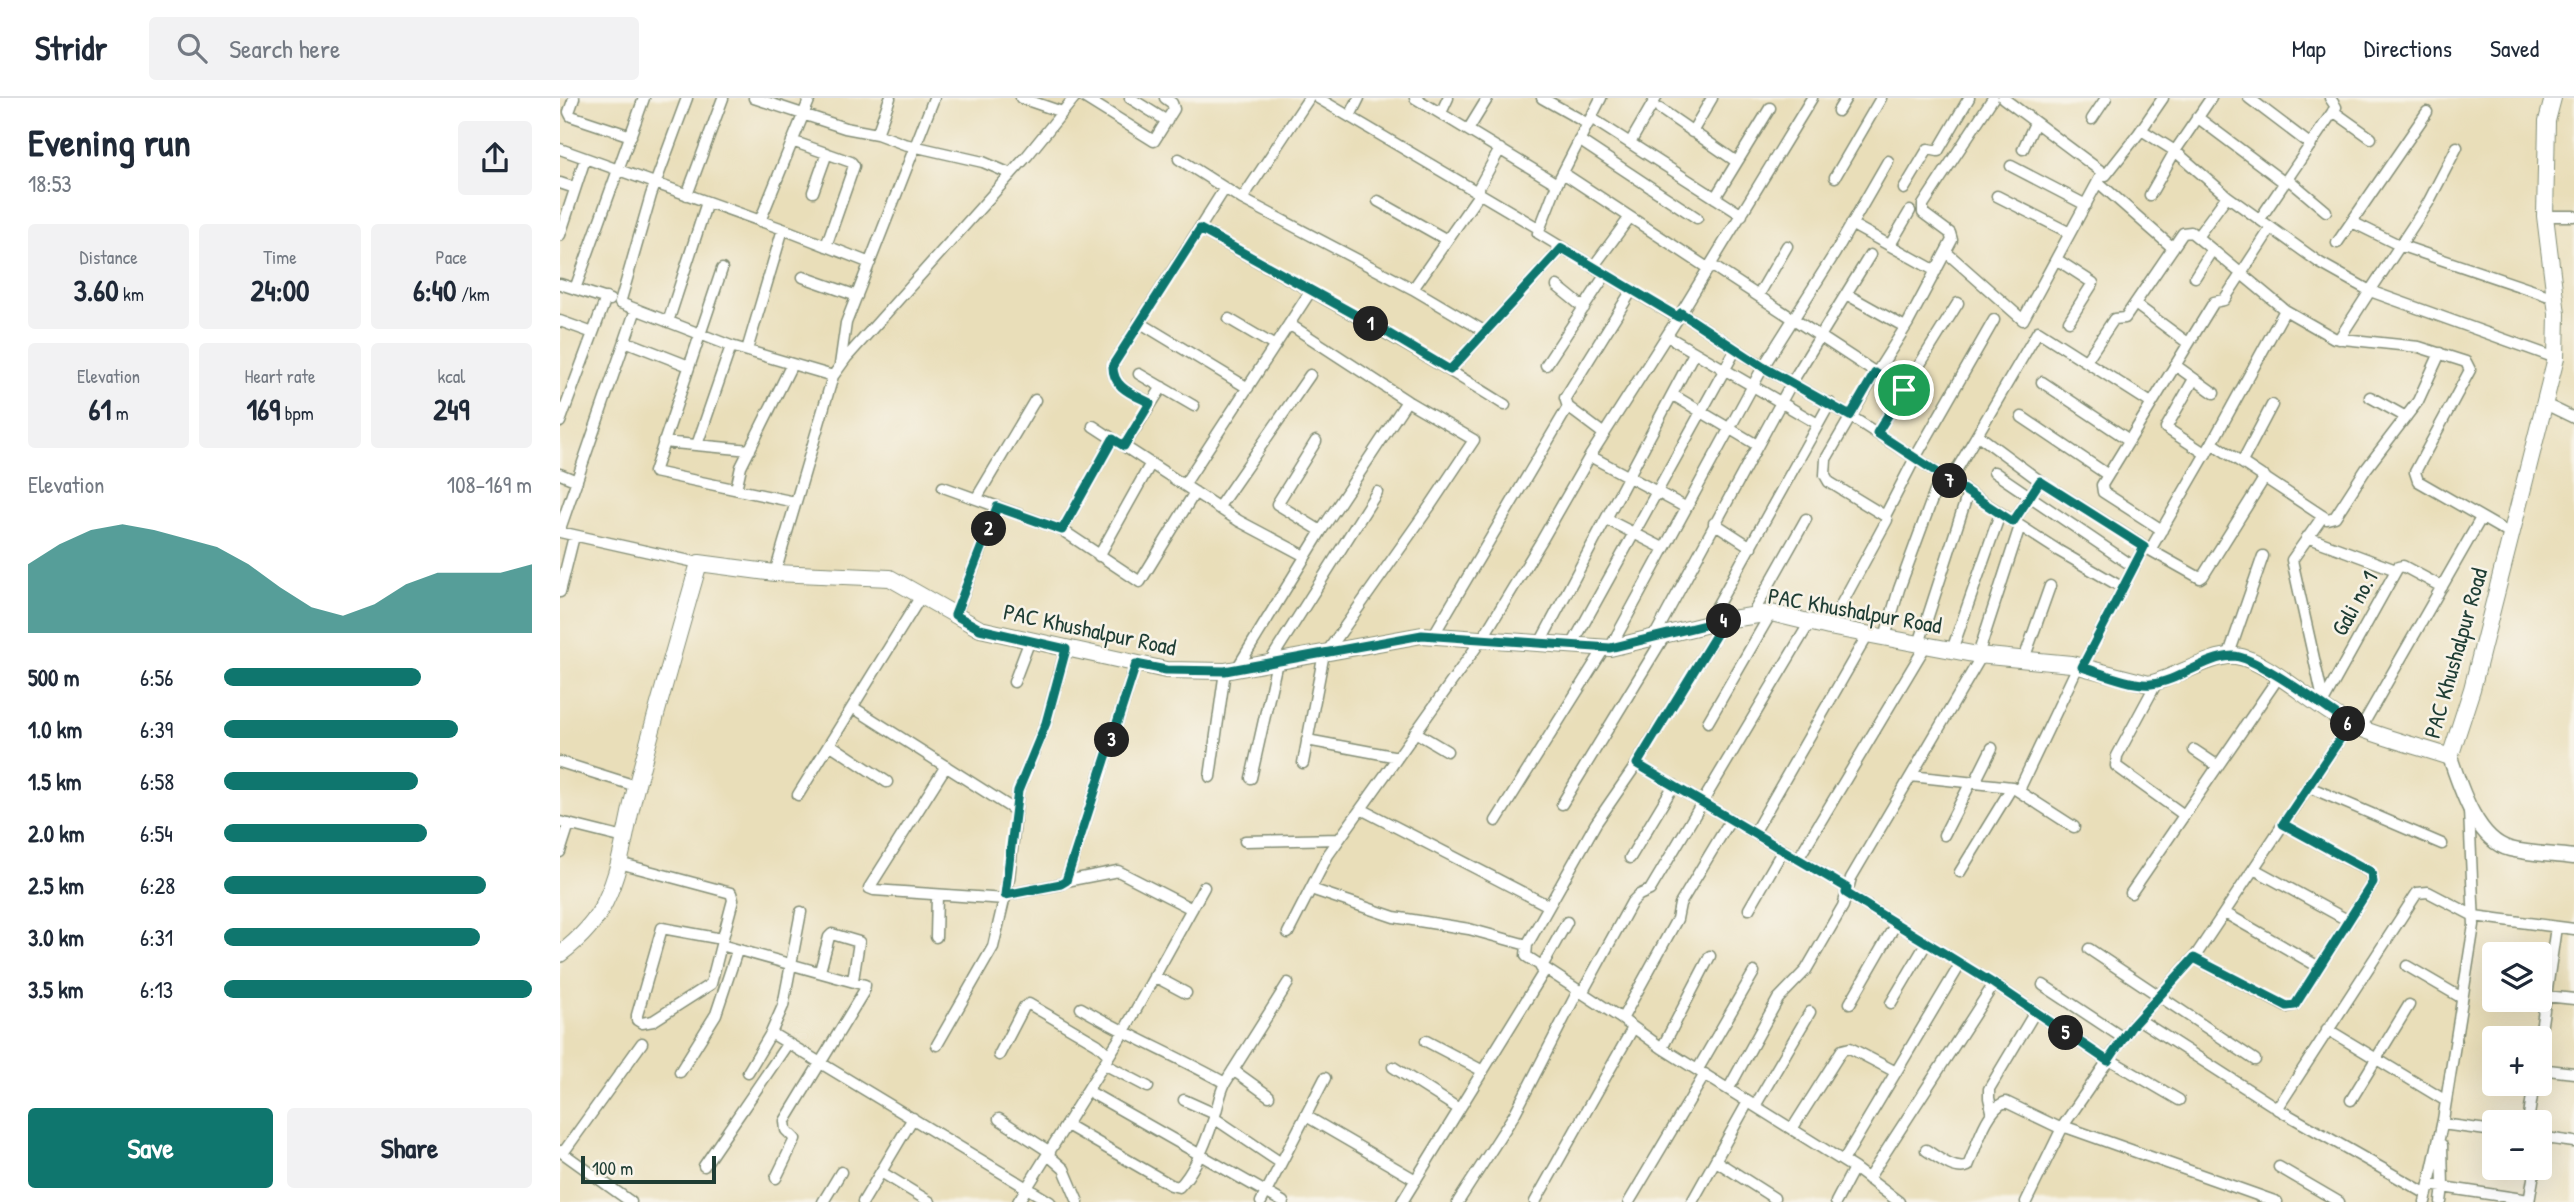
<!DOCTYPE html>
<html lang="en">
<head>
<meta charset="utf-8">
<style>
	body { margin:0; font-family:"Patrick Hand",sans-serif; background:#f2f2f3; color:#1f2937; height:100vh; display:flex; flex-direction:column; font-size:26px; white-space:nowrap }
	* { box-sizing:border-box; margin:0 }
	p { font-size:23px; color:#747a83 }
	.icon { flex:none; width:38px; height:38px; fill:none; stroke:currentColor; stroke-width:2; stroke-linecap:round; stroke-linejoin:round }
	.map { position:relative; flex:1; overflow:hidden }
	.details { display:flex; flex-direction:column; background:#fff; width:560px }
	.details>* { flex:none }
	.controls { position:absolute; left:1922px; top:844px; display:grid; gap:14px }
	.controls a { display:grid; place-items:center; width:70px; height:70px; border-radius:7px; background:#fff; box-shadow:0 7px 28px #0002; font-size:35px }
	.scale { position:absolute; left:21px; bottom:18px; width:135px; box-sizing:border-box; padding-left:7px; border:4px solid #1f3d34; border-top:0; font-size:19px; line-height:24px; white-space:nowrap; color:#1f3d34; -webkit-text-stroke:5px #f7f3e8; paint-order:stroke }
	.pin { position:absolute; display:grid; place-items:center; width:60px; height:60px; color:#fff; margin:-30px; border:4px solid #fff; border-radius:50%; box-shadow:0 2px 7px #0007 }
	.km { position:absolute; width:35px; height:35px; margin:-18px; border-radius:50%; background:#222; color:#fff; font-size:19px; line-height:35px; text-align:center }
	.round { display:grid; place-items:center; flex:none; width:74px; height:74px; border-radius:7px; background:#f2f2f3 }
	.overview { display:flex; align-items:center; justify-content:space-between; height:119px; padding:0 28px }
	h1 { font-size:38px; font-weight:700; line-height:52px }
	.figures { display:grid; grid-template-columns:repeat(3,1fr); gap:10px; height:119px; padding:7px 28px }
	.figures div { display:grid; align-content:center; border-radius:7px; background:#f2f2f3; text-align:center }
	.figures b { font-size:30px; font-weight:700 }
	.figures small { font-size:19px; font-weight:400 }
	.figures p { font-size:19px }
	.chart { height:196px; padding:14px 28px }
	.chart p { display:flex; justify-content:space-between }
	.chart svg { width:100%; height:126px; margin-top:7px; fill:#0f766e; opacity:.7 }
	.primary-button { display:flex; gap:14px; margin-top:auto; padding:14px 28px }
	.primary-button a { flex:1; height:80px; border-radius:7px; background:#0f766e; color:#fff; font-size:28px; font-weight:700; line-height:80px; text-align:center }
	.primary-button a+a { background:#f2f2f3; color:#1f2937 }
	ul { padding:0 28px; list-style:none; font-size:23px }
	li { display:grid; grid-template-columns:112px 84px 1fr; align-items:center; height:52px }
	li i { height:18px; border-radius:9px; background:#0f766e }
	header { display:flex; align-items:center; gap:42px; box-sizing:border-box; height:98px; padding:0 35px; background:#fff; border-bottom:2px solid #e0e1e3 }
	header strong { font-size:33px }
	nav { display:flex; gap:38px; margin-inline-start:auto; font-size:24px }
	.search { width:490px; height:63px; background:#f2f2f3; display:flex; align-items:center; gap:18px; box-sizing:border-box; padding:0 24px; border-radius:7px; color:#747a83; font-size:26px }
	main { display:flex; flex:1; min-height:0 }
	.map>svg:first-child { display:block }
</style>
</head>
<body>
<header>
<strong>Stridr</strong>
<div class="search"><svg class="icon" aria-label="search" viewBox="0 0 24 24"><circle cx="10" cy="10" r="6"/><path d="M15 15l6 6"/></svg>Search here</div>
<nav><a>Map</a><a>Directions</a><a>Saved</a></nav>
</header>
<main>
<section class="details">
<div class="overview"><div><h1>Evening run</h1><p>18:53</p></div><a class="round"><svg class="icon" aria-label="share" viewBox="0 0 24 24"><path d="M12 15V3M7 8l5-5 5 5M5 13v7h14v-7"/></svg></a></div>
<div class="figures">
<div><p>Distance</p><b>3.60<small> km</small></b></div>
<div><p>Time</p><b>24:00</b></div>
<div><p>Pace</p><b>6:40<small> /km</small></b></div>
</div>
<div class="figures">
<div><p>Elevation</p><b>61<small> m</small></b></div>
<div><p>Heart rate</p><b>169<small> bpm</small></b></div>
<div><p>kcal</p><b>249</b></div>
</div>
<div class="chart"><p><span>Elevation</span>108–169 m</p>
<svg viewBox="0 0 160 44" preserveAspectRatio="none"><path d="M0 44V20L10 13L20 8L30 6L40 8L50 11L60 14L70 20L80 28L90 35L100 38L110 34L120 27L130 23L140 23L150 23L160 20V44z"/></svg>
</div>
<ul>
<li><b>500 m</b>6:56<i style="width:64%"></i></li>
<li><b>1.0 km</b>6:39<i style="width:76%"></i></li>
<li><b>1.5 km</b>6:58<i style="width:63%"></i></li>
<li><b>2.0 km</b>6:54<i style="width:66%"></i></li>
<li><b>2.5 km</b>6:28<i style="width:85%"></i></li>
<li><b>3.0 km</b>6:31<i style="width:83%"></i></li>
<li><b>3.5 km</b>6:13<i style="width:100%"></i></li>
</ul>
<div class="primary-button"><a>Save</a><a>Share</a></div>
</section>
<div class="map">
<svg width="2014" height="1104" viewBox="0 0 2014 1104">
	<rect width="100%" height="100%" fill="#f7f3e8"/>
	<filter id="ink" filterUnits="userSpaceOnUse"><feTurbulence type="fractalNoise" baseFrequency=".0143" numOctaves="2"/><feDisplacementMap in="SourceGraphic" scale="14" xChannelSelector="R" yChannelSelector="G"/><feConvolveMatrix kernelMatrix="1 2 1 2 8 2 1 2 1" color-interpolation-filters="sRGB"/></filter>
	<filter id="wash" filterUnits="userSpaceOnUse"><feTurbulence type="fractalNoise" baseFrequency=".00686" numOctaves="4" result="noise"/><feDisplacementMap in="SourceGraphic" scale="28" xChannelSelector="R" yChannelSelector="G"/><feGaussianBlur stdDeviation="1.57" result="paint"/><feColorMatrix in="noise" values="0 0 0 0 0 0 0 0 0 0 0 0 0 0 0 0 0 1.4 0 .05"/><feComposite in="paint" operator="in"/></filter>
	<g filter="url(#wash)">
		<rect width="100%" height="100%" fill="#e9deb9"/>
	</g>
	<g filter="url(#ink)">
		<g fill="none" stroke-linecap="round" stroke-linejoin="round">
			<g stroke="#848e76" stroke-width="13">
				<path id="minor" d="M14 0 9 14 11 18 71 38
					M127 0 91 97 60 205 171 248 273 278
					M194 0 285 30 317 36 344 46 423 64 451 76
					M461 0 502 14
					M525 0 594 43 614 11 612 5 605 0
					M570 0 607 23
					M758 0 978 130
					M855 0 997 86
					M982 0 1028 26
					M1041 0 997 86 978 135 1118 220
					M1443 0 1546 77 1579 35 1583 33 1615 53 1651 0
					M1689 0 1751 47
					M1100 11 1177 64
					M1278 13 1286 0
					M1773 13 1811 40
					M881 15 888 0
					M790 18 799 0
					M1637 19 1725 85
					M1031 20 1182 117
					M1532 21 1546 0
					M908 32 927 1
					M1132 34 1152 0
					M1579 35 1603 0
					M317 36 330 0
					M1019 42 1137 120
					M232 43 291 64 294 68 266 148
					M1070 45 1096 0
					M0 51 223 131 310 165
					M1463 51 1475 25
					M619 61 682 101 853 191 924 233
					M1451 68 1526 107
					M1003 75 1149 171
					M1275 79 1321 0
					M1728 81 1766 113
					M1538 84 1613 150
					M0 85 15 90
					M1344 91 1368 51 1378 53 1409 0
					M917 93 940 51
					M253 94 267 55
					M127 97 163 0
					M1590 97 1615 53 1667 98 1760 165 1810 193 1868 105 1897 49
					M1437 98 1510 135
					M1155 100 1210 10
					M682 101 749 0
					M818 103 887 142
					M1985 118H2014
					M1700 121 1776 9 1770 0
					M200 123 250 0
					M1792 124 1839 147 1995 200
					M1291 126 1376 173
					M640 131C742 189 846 244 945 307
					M0 137 25 61
					M1637 139 1667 98
					M1777 145 1867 14
					M1330 147 1350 113
					M1386 154 1463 222 1542 76
					M1496 161 1533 185 1509 223
					M1151 167 1316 275 1344 292
					M1033 169 1070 119
					M162 171 94 374 235 404
					M243 179 297 198
					M1635 179 1652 152
					M0 186 50 202
					M997 188 1024 210
					M15 191 84 0
					M853 191 920 95
					M1286 196 1345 229
					M1198 198 1227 148
					M1575 206 1628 245
					M1121 215 1203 269 1290 318 1499 453 1563 490
					M669 221 715 248
					M0 223 33 235
					M108 224 147 104
					M579 224 688 290
					M729 226 847 303 914 342 870 408 767 554
					M1107 238 1258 326
					M1779 241 1810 193 1996 260
					M65 243 129 268
					M187 252 223 131
					M1526 263 1554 221 1565 220 1623 135 1631 134 1725 212 1774 240 1859 249 1906 264 1910 272 1855 374 1858 383 1952 437
					M280 267 286 225 374 0
					M986 267 1046 176
					M1615 267 1654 295
					M890 272 1002 150
					M579 276 634 308
					M1634 281 1606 330 1646 356
					M1482 284 1569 342
					M1113 297 1197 347
					M1810 299 1846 319
					M591 305C573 296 552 290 553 267L665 90
					M1985 306 2014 320
					M1462 319 1548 377
					M0 324 46 200
					M533 328 679 423 745 458
					M1317 335 1398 205
					M1044 336 1008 309 1005 300 1072 192
					M1418 337 1480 383 1590 452 1640 480 1643 478 1705 379
					M756 343 717 406 761 433
					M103 344 190 352
					M1652 345 1767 421 1775 419 1806 371 1858 303 1880 255
					M137 347 171 248
					M564 348 602 289
					M1030 358 1125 409
					M1682 364 1712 307
					M1434 374 1574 469
					M0 376 17 383
					M1390 383 1478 233 1591 305
					M624 387 750 194
					M383 389 502 432 580 484 635 394
					M176 391 181 369 232 266
					M416 401 475 302
					M658 410 750 277
					M1325 418 1355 360 1434 222
					M1763 418 1732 462 1765 610
					M1046 421 1103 450
					M1453 424 1480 383
					M1154 425 1191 449
					M0 431 76 211
					M502 432 553 341
					M1602 432 1543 394 1542 387 1654 204 1664 202 1711 130
					M0 434 139 465
					M1747 439 1836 472
					M1590 452 1652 345 1725 212
					M539 458 591 365
					M215 475 273 278 286 260 467 58 514 0
					M0 494 14 438
					M1192 517 1246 421
					M395 518 437 409
					M1165 522 1076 667 1036 725 967 847 966 858 1059 919 1102 950 1294 1070 1339 1104
					M1147 526 1270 305
					M1269 529 1327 422 1325 418 1269 384 1265 377 1266 361 1312 282 1348 225 1392 142 1390 135 1363 115V107L1433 0
					M873 538 1008 309
					M1094 539 1232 284 1310 157
					M1325 539 1339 491 1381 377
					M980 545 1134 255
					M1359 546 1408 395
					M1012 547 1176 251
					M1050 550 1203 269 1275 155 1328 63
					M1392 552 1440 416
					M1418 557 1460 428
					M1668 559 1703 458
					M1464 561 1490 488
					M709 565 817 394
					M1522 569 1584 449
					M676 572 761 433 847 303
					M454 584 470 542
					M1597 584 1557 658 1556 668 1624 717
					M1763 604 1838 469 1843 468 1882 489
					M294 610 456 713
					M1148 624 1211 515
					M1801 630 1921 420
					M855 634 887 653
					M747 642 838 659
					M271 647 327 684
					M1634 652 1658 668
					M0 664 76 688
					M743 665 764 555
					M1077 666 1287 790
					M386 668 309 790 314 792 445 801
					M1351 678 1452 689 1514 729
					M650 679 665 573
					M691 680 717 564
					M1415 684 1432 650
					M1749 689 1882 746
					M1459 692 1518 568
					M238 697 361 498
					M1002 706 1105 537
					M801 711 989 808
					M936 723 1045 549
					M0 724 64 740
					M1194 735 1308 536
					M1384 737 1411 684
					M685 743 779 741
					M0 754 9 726
					M1070 760 1114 687
					M1238 761 1366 547
					M59 765 171 795 173 802 161 847 305 887 304 893 225 1023 226 1032 235 1041 216 1080
					M1694 771 1789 823
					M1400 774 1452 689
					M506 783 558 773 632 811
					M751 791 834 819 909 831 967 847
					M1286 795 1434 886 1548 963
					M1571 795 1718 580
					M445 797 501 786 506 783 576 566
					M1189 811 1223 752
					M1665 815 1759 869
					M728 835 768 757 922 541 982 442 1030 358 1118 220 1252 0
					M376 839 377 797
					M161 847 151 886 93 923 82 925 77 922V917L102 830 162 841
					M1529 851 1695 962
					M1634 860 1727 909 1735 907 1813 784 1810 774 1723 726
					M1847 868 1902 900
					M981 870 1007 824
					M260 873 269 839 272 836 299 844 293 882
					M594 878 626 895
					M1483 887 1563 940
					M1022 895 1072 804 1079 797 1090 792 1250 524
					M1986 898 2014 901
					M1290 905 1335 827
					M1331 905 1366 846
					M521 910C568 938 617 958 665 985
					M1062 921 1117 821 1120 806 1171 721
					M1578 921 1723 1014 1867 1096
					M1767 931 1886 1003
					M211 935 490 1104
					M866 943 923 973
					M1979 946 1996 829
					M377 947 433 849 449 781 458 693 486 625 506 550
					M1102 950 1150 858
					M439 957 464 909 469 906 537 946 549 957
					M1549 961 1619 1002
					M544 966 588 989
					M833 969 899 1011
					M1138 971 1194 874
					M1979 971 2014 975
					M673 972 709 998
					M120 974 156 916 177 853
					M188 974 211 935 223 908 241 814
					M1169 990 1218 901 1246 872 1283 808 1291 780 1422 557
					M528 993 723 1104
					M624 1002 655 1016
					M1791 1002 1849 907
					M1195 1008 1250 914
					M1717 1011 1857 795 1868 794 1914 818 2014 831
					M1432 1013 1429 1000V991L1475 914
					M746 1018 856 1082
					M654 1020 721 1065
					M439 1021 490 1054
					M1968 1024 1974 985
					M1882 1026 1934 1033
					M507 1027 611 1087 619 1089C635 1073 646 1044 653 1023 658 1010 659 997 665 985L728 885
					M1503 1028 1717 1104
					M1232 1031 1282 952 1290 950 1336 974
					M1979 1039 2014 1044
					M1366 1052C1377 1059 1395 1074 1408 1068 1416 1050 1427 1009 1446 1004L1502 1031
					M0 1053 71 1104
					M3 1055 82 945
					M488 1057 504 1071 518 1104
					M1156 1063 1214 1100
					M1283 1063 1401 865
					M144 1068 228 945
					M1719 1069 1779 1104
					M321 1074 370 1104
					M1308 1081 1434 886
					M1869 1087 1969 1102
					M263 1104 281 1074
					M303 1104 353 1020
					M458 1104 563 935 644 789
					M701 1104 765 980
					M842 1104 985 872
					M898 1104 954 1017 1018 893
					M975 1104 1073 930
					M1069 1104 1145 976
					M1132 1104 1188 1004
					M1276 1104 1294 1070
					M1466 1104 1503 1028 1571 929 1636 857 1790 626
					M1865 1104 1883 1022 1914 827 1909 712
					M1881 1104 1883 1089 1882 1047
					M1969 1104 1975 1069"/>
			</g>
			<g stroke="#848e76" stroke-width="17">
				<path id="tertiary" d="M1890 659C1900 688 1916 742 1950 751 1970 756 1993 756 2014 759"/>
			</g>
			<g stroke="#848e76" stroke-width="18">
				<path id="secondary" d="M0 856C17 843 36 824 45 804 63 767 66 725 77 686 97 612 118 538 139 465L215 475 330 480 420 531 606 572 665 573 862 537 1050 550 1165 522 1211 515 1269 529 1418 557 1511 566 1589 586C1612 581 1655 555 1676 558 1709 562 1759 613 1792 627 1823 640 1857 648 1890 659L1912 591 1996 260 1997 216 1985 118 1987 23 1993 0"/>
			</g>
			<use href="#minor" stroke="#fff" stroke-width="10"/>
			<use href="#tertiary" stroke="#fff" stroke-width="14"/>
			<use href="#secondary" stroke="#fff" stroke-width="16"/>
		</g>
	</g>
	<g fill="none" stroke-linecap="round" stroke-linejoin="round" filter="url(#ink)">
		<g stroke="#fff" stroke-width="14">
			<path id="route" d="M640 131 823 232 890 272 1002 150 1118 219 1121 215 1203 269 1290 318 1315 275 1344 292 1317 335 1453 424 1480 383 1584 449 1522 569C1541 575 1573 588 1591 586 1620 583 1644 559 1673 558 1696 558 1768 612 1790 626L1723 726 1811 774 1813 784 1735 907 1727 908 1634 860 1571 929 1548 963 1434 886 1286 795 1287 790 1077 666 1165 522 1050 550 862 537 665 573 606 572 576 566 506 783 501 786 445 797 458 693 486 625 506 551 420 531 395 517 437 409 502 432 553 341 564 348 590 305C573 296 552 290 553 267Z"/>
		</g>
		<use href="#route" stroke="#0f766e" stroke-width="9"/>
	</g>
	<g text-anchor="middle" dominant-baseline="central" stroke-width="5" stroke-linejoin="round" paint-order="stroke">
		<g font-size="23" fill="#1f3d34" stroke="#f7f3e8">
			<text transform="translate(1794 505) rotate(-61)">Gali no.1</text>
			<text transform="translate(1295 512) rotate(10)">PAC Khushalpur Road</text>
			<text transform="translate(530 531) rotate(12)">PAC Khushalpur Road</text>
			<text transform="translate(1895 555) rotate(-74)">PAC Khushalpur Road</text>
		</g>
	</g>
</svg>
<div class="controls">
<a><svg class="icon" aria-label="layers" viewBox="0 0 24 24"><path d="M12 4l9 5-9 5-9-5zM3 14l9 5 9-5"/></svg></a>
<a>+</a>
<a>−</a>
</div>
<div class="scale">100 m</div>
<div class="pin" style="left:1344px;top:292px;background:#1e9e55"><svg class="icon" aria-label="arrive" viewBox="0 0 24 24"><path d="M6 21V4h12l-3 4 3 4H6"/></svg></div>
<b class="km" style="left:811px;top:226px">1</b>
<b class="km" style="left:429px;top:431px">2</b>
<b class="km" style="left:552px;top:642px">3</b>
<b class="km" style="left:1164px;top:523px">4</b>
<b class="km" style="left:1506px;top:935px">5</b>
<b class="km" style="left:1788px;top:626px">6</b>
<b class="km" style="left:1390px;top:383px">7</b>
</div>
</main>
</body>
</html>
